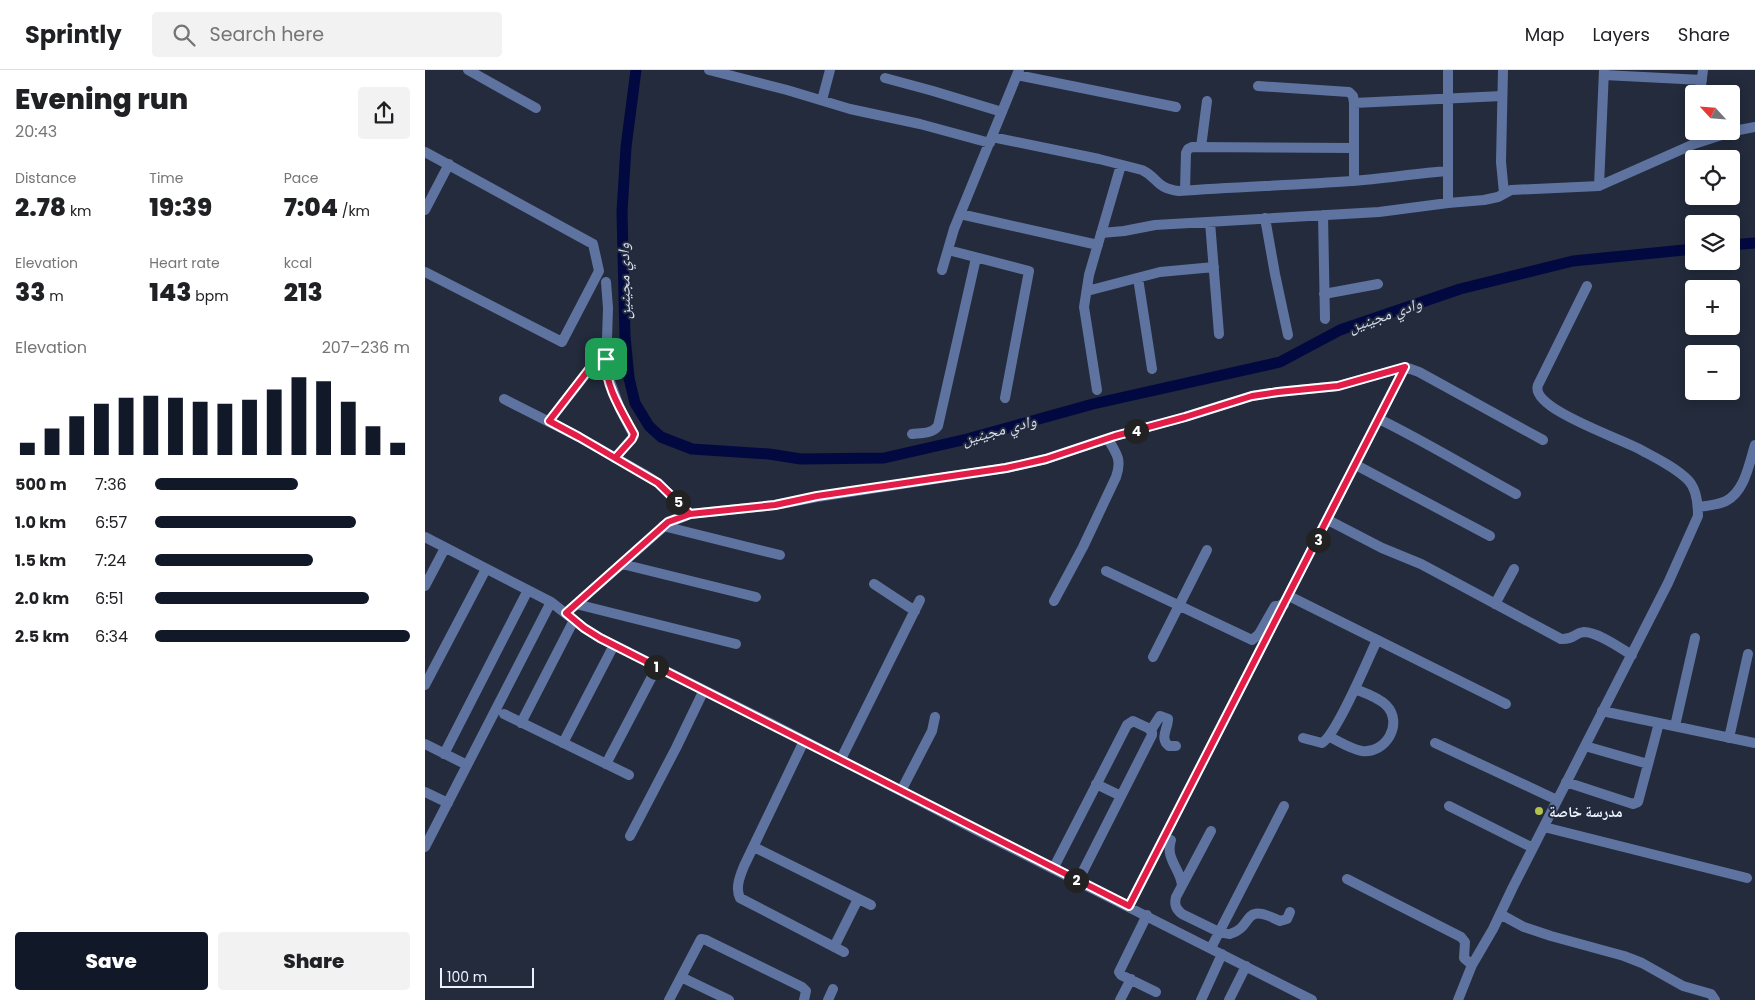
<!DOCTYPE html>
<html lang="en">
<head>
<meta charset="utf-8">
<style>
	body { margin:0; font-family:Poppins,"Noto Naskh Arabic",sans-serif; background:#f2f2f2; color:#202124; height:100vh; display:flex; flex-direction:column; font-size:19px; white-space:nowrap }
	* { box-sizing:border-box; margin:0 }
	p { font-size:16px; color:#757577 }
	.icon { flex:none; width:28px; height:28px; fill:none; stroke:currentColor; stroke-width:2; stroke-linecap:round; stroke-linejoin:round }
	.map { position:relative; flex:1; overflow:hidden }
	.drawer { display:flex; flex-direction:column; background:#fff; width:425px }
	.drawer>* { flex:none }
	.needle { width:32px; rotate:296deg }
	.controls { position:absolute; left:1260px; top:15px; display:grid; gap:10px }
	.controls a { display:grid; place-items:center; width:55px; height:55px; border-radius:5px; background:#fff; box-shadow:0 2px 12px #0003; font-size:25px }
	.scale { position:absolute; left:15px; bottom:12px; width:94px; box-sizing:border-box; padding-left:5px; border:2px solid #ecf1fd; border-top:0; font-size:14px; line-height:18px; white-space:nowrap; color:#ecf1fd; -webkit-text-stroke:4px #232b3c; paint-order:stroke }
	.pin { position:absolute; display:grid; place-items:center; width:42px; height:42px; color:#fff; margin:-21px; border-radius:10px; box-shadow:0 2px 8px #0006 }
	.km { position:absolute; width:25px; height:25px; margin:-12px; border-radius:50%; background:#222; color:#fff; font-size:14px; line-height:25px; text-align:center }
	.round { display:grid; place-items:center; flex:none; width:52px; height:52px; border-radius:5px; background:#f2f2f2 }
	.summary { display:flex; align-items:center; justify-content:space-between; height:85px; padding:0 15px }
	h1 { font-size:28px; font-weight:800; line-height:38px }
	.metrics { display:grid; grid-template-columns:repeat(3,1fr); gap:8px; height:85px; padding:5px 15px }
	.metrics div { display:grid; align-content:center }
	.metrics b { font-size:25px; font-weight:800 }
	.metrics small { font-size:14px; font-weight:400 }
	.metrics p { font-size:14px }
	.chart { height:140px; padding:10px 15px }
	.chart p { display:flex; justify-content:space-between }
	.chart svg { width:100%; height:90px; margin-top:5px; stroke:#111827; stroke-width:6 }
	.action { display:flex; gap:10px; margin-top:auto; padding:10px 15px }
	.action a { flex:1; height:58px; border-radius:5px; background:#111827; color:#fff; font-size:20px; font-weight:800; line-height:58px; text-align:center }
	.action a+a { background:#f2f2f2; color:#202124 }
	ul { padding:0 15px; list-style:none; font-size:16px }
	li { display:grid; grid-template-columns:80px 60px 1fr; align-items:center; height:38px }
	li i { height:12px; border-radius:6px; background:#111827 }
	header { display:flex; align-items:center; gap:30px; box-sizing:border-box; height:70px; padding:0 25px; background:#fff; border-bottom:1px solid #e0e0e0 }
	header strong { font-size:24px }
	nav { display:flex; gap:28px; margin-inline-start:auto; font-size:18px }
	.search { width:350px; height:45px; background:#f2f2f2; display:flex; align-items:center; gap:12px; box-sizing:border-box; padding:0 18px; border-radius:5px; color:#757577; font-size:19px }
	main { display:flex; flex:1; min-height:0 }
	.map>svg:first-child { display:block }
</style>
</head>
<body>
<header>
<strong>Sprintly</strong>
<div class="search"><svg class="icon" aria-label="search" viewBox="0 0 24 24"><circle cx="10" cy="10" r="6"/><path d="M15 15l6 6"/></svg>Search here</div>
<nav><a>Map</a><a>Layers</a><a>Share</a></nav>
</header>
<main>
<section class="drawer">
<div class="summary"><div><h1>Evening run</h1><p>20:43</p></div><a class="round"><svg class="icon" aria-label="share" viewBox="0 0 24 24"><path d="M12 15V3M7 8l5-5 5 5M5 13v7h14v-7"/></svg></a></div>
<div class="metrics">
<div><p>Distance</p><b>2.78<small> km</small></b></div>
<div><p>Time</p><b>19:39</b></div>
<div><p>Pace</p><b>7:04<small> /km</small></b></div>
</div>
<div class="metrics">
<div><p>Elevation</p><b>33<small> m</small></b></div>
<div><p>Heart rate</p><b>143<small> bpm</small></b></div>
<div><p>kcal</p><b>213</b></div>
</div>
<div class="chart"><p><span>Elevation</span>207–236 m</p>
<svg viewBox="0 0 160 44" preserveAspectRatio="none"><path d="M5 44V38M15 44V31M25 44V25M35 44V19M45 44V16M55 44V15M65 44V16M75 44V18M85 44V19M95 44V17M105 44V12M115 44V6M125 44V8M135 44V18M145 44V30M155 44V38"/></svg>
</div>
<ul>
<li><b>500 m</b>7:36<i style="width:56%"></i></li>
<li><b>1.0 km</b>6:57<i style="width:79%"></i></li>
<li><b>1.5 km</b>7:24<i style="width:62%"></i></li>
<li><b>2.0 km</b>6:51<i style="width:84%"></i></li>
<li><b>2.5 km</b>6:34<i style="width:100%"></i></li>
</ul>
<div class="action"><a>Save</a><a>Share</a></div>
</section>
<div class="map">
<svg width="1330" height="930" viewBox="0 0 1330 930">
	<rect width="100%" height="100%" fill="#232b3c"/>
	<g fill="none" stroke-linecap="round" stroke-linejoin="round">
		<path stroke="#020940" stroke-width="11" d="M211 0 201 77 197 142 200 267 204 308 210 333 224 356 236 367 267 379 344 384 376 389 459 388 542 369 668 334 855 292 915 260 1035 219 1148 191 1269 179
			M1306 175 1330 173"/>
		<path stroke="#5f73a0" stroke-width="10" d="M43 0 111 38
			M284 0 362 20 425 39 495 54 565 73
			M1078 0 1076 92 1079 123
			M592 5 751 37
			M1179 5 1277 10
			M460 8 508 21 577 42
			M833 16 924 22 928 26 929 33V111
			M1275 24 1278 0
			M397 30 405 0
			M929 33 1077 26
			M567 67 674 89 717 100C734 108 730 118 754 121 812 117 870 115 927 111 959 109 991 103 1023 101
			M776 77 782 31
			M0 82 168 174 174 201 137 272 0 202
			M1174 116 1179 0
			M760 120 761 83 763 79 767 77 928 78
			M1023 133V0
			M0 140 24 94
			M535 144 673 175
			M898 145 900 249
			M840 148 850 204 863 265
			M785 152 794 264
			M676 163 699 161 730 155 954 142 1023 133 1059 130 1073 127 1086 120 1174 116 1269 74 1309 61 1330 57
			M523 180 604 201 580 328
			M517 200 529 159 594 0
			M713 208 727 299
			M181 212 183 238 181 300 195 339 209 366 190 388
			M662 221 735 202 789 197
			M899 224 953 214
			M672 320 659 237 664 205 696 95
			M79 329 154 367 219 404 233 413 265 444
			M954 349C1001 372 1045 399 1091 424
			M124 351 182 277
			M487 364C496 363 507 364 513 356L551 188
			M931 395 1065 466
			M1273 437C1282 436 1293 435 1301 431 1320 421 1324 394 1330 375
			M903 450 957 478 996 494 1136 569C1149 570 1149 563 1159 562 1173 562 1195 578 1207 585
			M238 456 355 485
			M0 467 126 532 159 558 175 568 345 653 549 759 887 930
			M197 494 331 527
			M681 501 827 570 834 564 850 536H855L857 534 859 535
			M449 514 490 541
			M0 516 20 478
			M864 526 1081 634
			M629 531 658 477 691 407C697 390 692 384 683 369
			M151 534 311 574
			M1070 534 1089 499
			M141 543 243 453 265 444 350 435 392 427 581 398 621 389 690 366 760 347 827 326 853 322 913 316 980 297 994 302 1118 370
			M728 587 782 480
			M0 615 61 499
			M1177 641 1330 673
			M79 644 204 705
			M96 653 149 550
			M1250 656 1270 568
			M726 660 735 646 743 649C743 659 734 668 744 676H751
			M905 667C915 672 925 679 937 681 961 684 979 653 961 635 953 627 940 623 930 619
			M878 668 897 673C912 664 943 589 952 570
			M1304 668 1323 584
			M379 671 319 796C315 806 310 818 315 828L419 882
			M138 673 189 575
			M1010 673 1132 730
			M0 674 42 695
			M1160 676 1223 694
			M19 684 103 520
			M416 689 495 530
			M181 694 232 597
			M1141 712 1208 734 1213 732 1234 653
			M671 714 696 726
			M476 721 507 661 510 647
			M0 722 23 733
			M1024 736 1108 778
			M1119 757 1322 808
			M786 761 751 827C749 835 751 839 757 844L794 862 805 864C830 857 815 831 855 851L862 849 865 842
			M205 766 251 678 279 620
			M746 770C740 789 755 798 757 815
			M0 777 126 532
			M329 777 446 835
			M628 799 702 655 708 651 723 658 727 662V665L653 811
			M922 809 1036 867 1040 872 1039 888 1047 895
			M704 836 980 297
			M1075 844 1099 857 1126 866 1199 886 1217 893 1258 916 1286 924 1290 930
			M722 845 694 902 696 905 731 922
			M409 877 433 829
			M786 878 859 736
			M256 907 304 930
			M244 930 276 869 281 870 377 917 381 921 379 930
			M403 930 408 919
			M695 930 706 909
			M776 930 797 884
			M804 930 821 896
			M1033 930 1047 895 1068 859 1088 817 1243 513 1273 446C1273 434 1272 419 1263 410 1251 398 1233 389 1218 381 1201 370 1104 339 1113 315L1162 216"/>
	</g>
	<g fill="none" stroke-linecap="round" stroke-linejoin="round">
		<g stroke="#fff" stroke-width="10">
			<path id="route" d="M181 289C179 314 197 342 209 364L207 369 190 388 233 413 265 444 243 452 141 543 159 558 175 568 704 836 980 297 913 316 853 322 827 326 760 347 690 366 621 389 581 398 392 426 350 435 265 444 233 413 154 367 124 351 182 276 181 289"/>
		</g>
		<use href="#route" stroke="#e11d48" stroke-width="6"/>
	</g>
	<circle fill="#b3c24b" stroke="#232b3c" stroke-width="2" cx="1114" cy="741" r="5"/>
	<g text-anchor="middle" dominant-baseline="central" stroke-width="4" stroke-linejoin="round" paint-order="stroke">
		<g font-size="15" font-weight="bold" fill="#ecf1fd" stroke="#232b3c" text-anchor="start">
			<text x="1124" y="741">مدرسة خاصة</text>
		</g>
		<g font-size="16" font-style="italic" fill="#d6def0" stroke="#232b3c">
			<text transform="translate(199 211) rotate(-91)">وادي مجينين</text>
			<text transform="translate(960 245) rotate(-19)">وادي مجينين</text>
			<text transform="translate(574 360) rotate(-15)">وادي مجينين</text>
		</g>
	</g>
</svg>
<div class="controls">
<a><svg class="needle" viewBox="-14 -14 28 28"><path d="M0-13l5 13h-10z" fill="#e53935"/><path d="M0 13l5-13h-10z" fill="#757577"/></svg></a>
<a><svg class="icon" aria-label="locate" viewBox="0 0 24 24"><circle cx="12" cy="12" r="6"/><path d="M12 2v4M12 18v4M2 12h4M18 12h4"/></svg></a>
<a><svg class="icon" aria-label="layers" viewBox="0 0 24 24"><path d="M12 4l9 5-9 5-9-5zM3 14l9 5 9-5"/></svg></a>
<a>+</a>
<a>−</a>
</div>
<div class="scale">100 m</div>
<div class="pin" style="left:181px;top:289px;background:#1e9e55"><svg class="icon" aria-label="arrive" viewBox="0 0 24 24"><path d="M6 21V4h12l-3 4 3 4H6"/></svg></div>
<b class="km" style="left:231px;top:597px">1</b>
<b class="km" style="left:651px;top:810px">2</b>
<b class="km" style="left:893px;top:470px">3</b>
<b class="km" style="left:711px;top:361px">4</b>
<b class="km" style="left:253px;top:432px">5</b>
</div>
</main>
</body>
</html>
